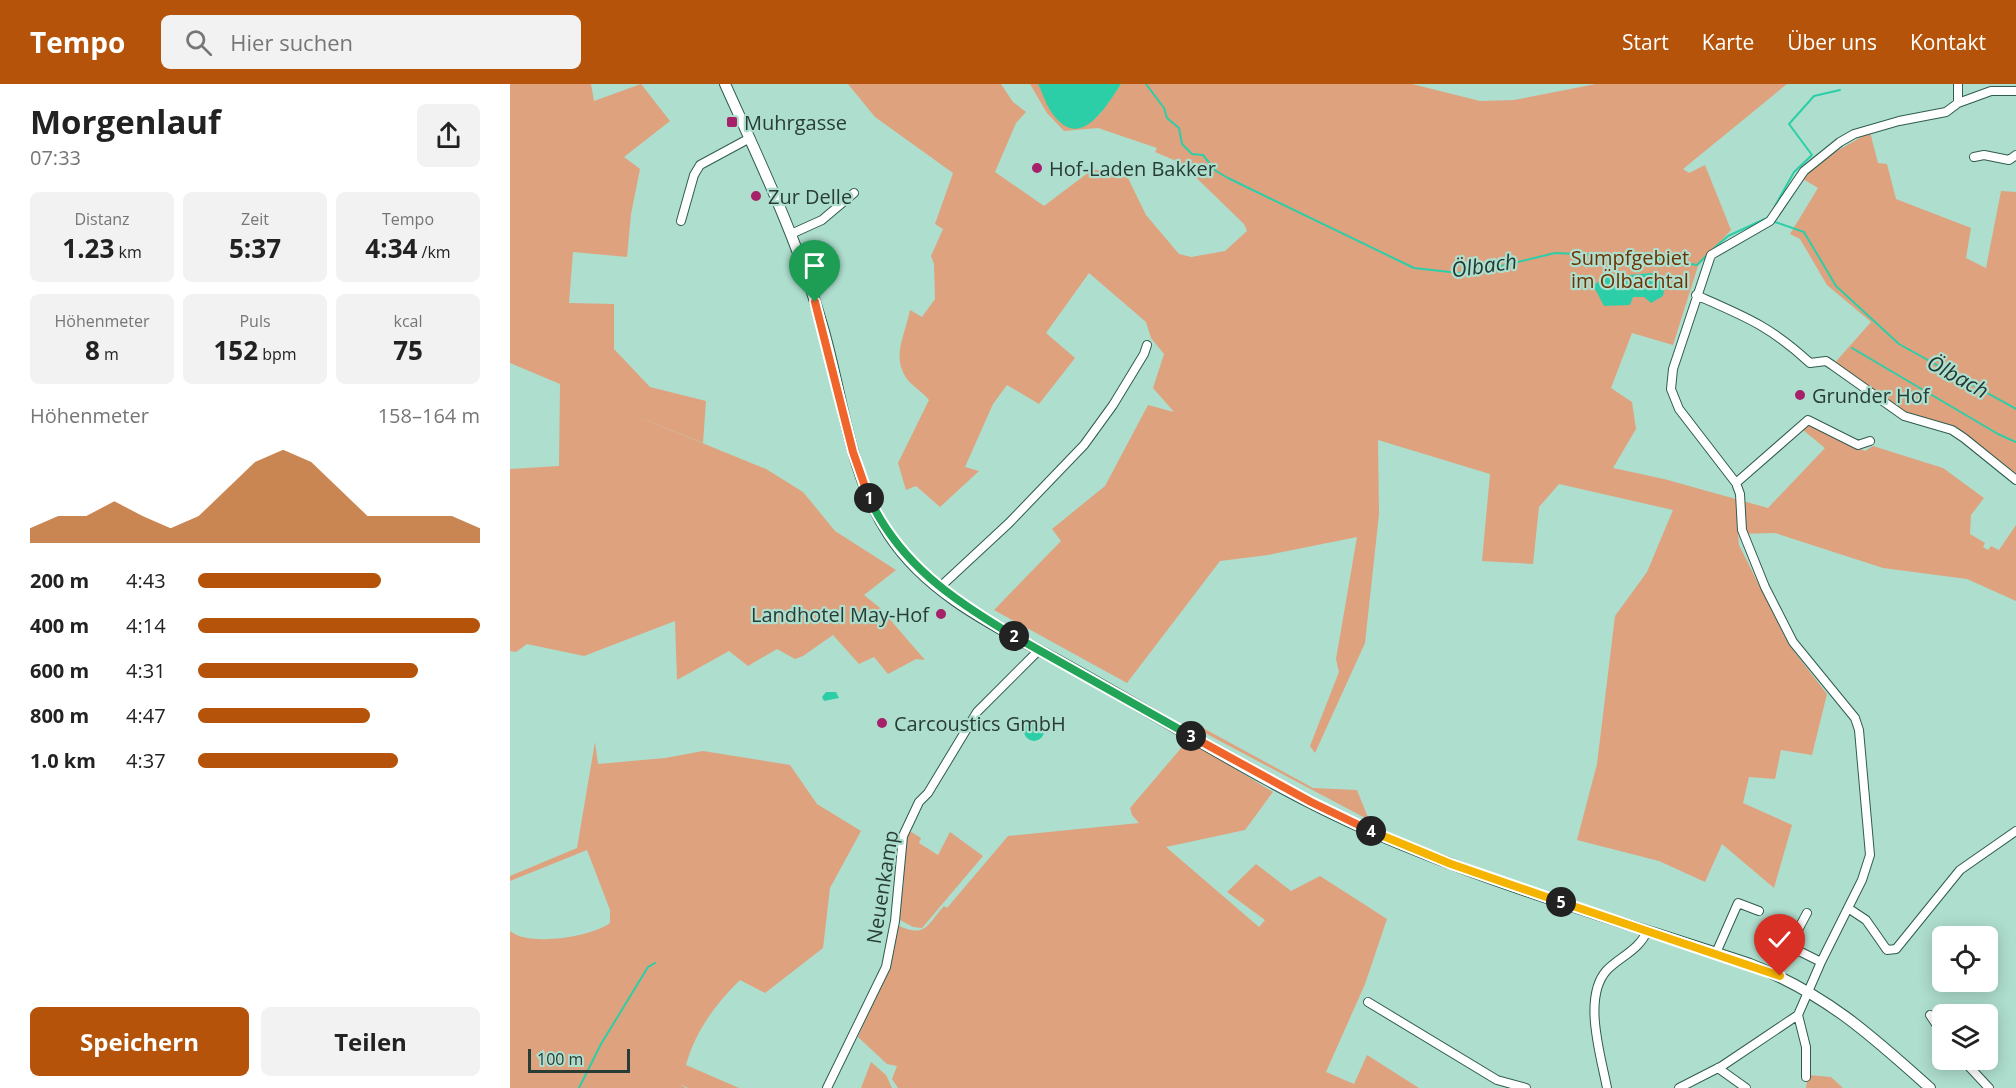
<!DOCTYPE html>
<html lang="de">
<head>
<meta charset="utf-8">
<style>
	body { margin:0; font-family:"Open Sans",sans-serif; background:#f2f2f2; color:#222; height:100vh; display:flex; flex-direction:column; font-size:22px; white-space:nowrap }
	* { box-sizing:border-box; margin:0 }
	p { font-size:20px; color:#767676 }
	.icon { flex:none; width:33px; height:33px; fill:none; stroke:currentColor; stroke-width:2; stroke-linecap:round; stroke-linejoin:round }
	.map { position:relative; flex:1; overflow:hidden }
	.details { display:flex; flex-direction:column; background:#fff; width:510px }
	.details>* { flex:none }
	.controls { position:absolute; left:1422px; top:842px; display:grid; gap:12px }
	.controls a { display:grid; place-items:center; width:66px; height:66px; border-radius:9px; background:#fff; box-shadow:0 3px 15px #0003; font-size:30px }
	.scale { position:absolute; left:18px; bottom:15px; width:102px; box-sizing:border-box; padding-left:6px; border:3px solid #293d37; border-top:0; font-size:16px; line-height:21px; white-space:nowrap; color:#293d37; -webkit-text-stroke:4px #aedece; paint-order:stroke }
	.pin { position:absolute; display:grid; place-items:center; width:51px; height:51px; color:#fff; margin:-62px -26px; border-radius:50% 50% 50% 0; rotate:-45deg; box-shadow:0 0 6px #0007 }
	.pin .icon { rotate:45deg }
	.km { position:absolute; width:30px; height:30px; margin:-15px; border-radius:50%; background:#222; color:#fff; font-size:16px; line-height:30px; text-align:center }
	.round { display:grid; place-items:center; flex:none; width:63px; height:63px; border-radius:9px; background:#f2f2f2 }
	.headline { display:flex; align-items:center; justify-content:space-between; height:102px; padding:0 30px }
	h1 { font-size:33px; font-weight:700; line-height:45px }
	.figures { display:grid; grid-template-columns:repeat(3,1fr); gap:9px; height:102px; padding:6px 30px }
	.figures div { display:grid; align-content:center; border-radius:9px; background:#f2f2f2; text-align:center }
	.figures b { font-size:26px; font-weight:700 }
	.figures small { font-size:16px; font-weight:400 }
	.figures p { font-size:16px }
	.chart { height:168px; padding:12px 30px }
	.chart p { display:flex; justify-content:space-between }
	.chart svg { width:100%; height:108px; margin-top:6px; fill:#b45309; opacity:.7 }
	.primary-button { display:flex; gap:12px; margin-top:auto; padding:12px 30px }
	.primary-button a { flex:1; height:69px; border-radius:9px; background:#b45309; color:#fff; font-size:24px; font-weight:700; line-height:69px; text-align:center }
	.primary-button a+a { background:#f2f2f2; color:#222 }
	ul { padding:0 30px; list-style:none; font-size:20px }
	li { display:grid; grid-template-columns:96px 72px 1fr; align-items:center; height:45px }
	li i { height:15px; border-radius:8px; background:#b45309 }
	header { display:flex; align-items:center; gap:36px; box-sizing:border-box; height:84px; padding:0 30px; background:#b45309; color:#fff }
	header strong { font-size:28px }
	nav { display:flex; gap:33px; margin-inline-start:auto; font-size:21px }
	.search { width:420px; height:54px; background:#f2f2f2; display:flex; align-items:center; gap:15px; box-sizing:border-box; padding:0 21px; border-radius:9px; color:#767676; font-size:22px }
	main { display:flex; flex:1; min-height:0 }
	.map>svg:first-child { display:block }
</style>
</head>
<body>
<header>
<strong>Tempo</strong>
<div class="search"><svg class="icon" aria-label="search" viewBox="0 0 24 24"><circle cx="10" cy="10" r="6"/><path d="M15 15l6 6"/></svg>Hier suchen</div>
<nav><a>Start</a><a>Karte</a><a>Über uns</a><a>Kontakt</a></nav>
</header>
<main>
<section class="details">
<div class="headline"><div><h1>Morgenlauf</h1><p>07:33</p></div><a class="round"><svg class="icon" aria-label="share" viewBox="0 0 24 24"><path d="M12 15V3M7 8l5-5 5 5M5 13v7h14v-7"/></svg></a></div>
<div class="figures">
<div><p>Distanz</p><b>1.23<small> km</small></b></div>
<div><p>Zeit</p><b>5:37</b></div>
<div><p>Tempo</p><b>4:34<small> /km</small></b></div>
</div>
<div class="figures">
<div><p>Höhenmeter</p><b>8<small> m</small></b></div>
<div><p>Puls</p><b>152<small> bpm</small></b></div>
<div><p>kcal</p><b>75</b></div>
</div>
<div class="chart"><p><span>Höhenmeter</span>158–164 m</p>
<svg viewBox="0 0 160 44" preserveAspectRatio="none"><path d="M0 44V38L10 33L20 33L30 27L40 33L50 38L60 33L70 22L80 11L90 6L100 11L110 22L120 33L130 33L140 33L150 33L160 38V44z"/></svg>
</div>
<ul>
<li><b>200 m</b>4:43<i style="width:65%"></i></li>
<li><b>400 m</b>4:14<i style="width:100%"></i></li>
<li><b>600 m</b>4:31<i style="width:78%"></i></li>
<li><b>800 m</b>4:47<i style="width:61%"></i></li>
<li><b>1.0 km</b>4:37<i style="width:71%"></i></li>
</ul>
<div class="primary-button"><a>Speichern</a><a>Teilen</a></div>
</section>
<div class="map">
<svg width="1506" height="1004" viewBox="0 0 1506 1004">
	<rect width="100%" height="100%" fill="#aedece"/>
	<path fill="#dfa27e" d="M0 0H81L84 17 131 0 160 37 114 73 130 85 121 130 117 173 63 168 59 219 104 220V265L140 303 196 317 193 359 99 321 256 385 293 408 325 447 386 486 354 511 370 524 415 576 406 575 378 590 364 573 349 580 323 551 293 572 285 575 267 565 238 582 219 567 167 596 165 537 74 572 17 560 6 568 0 567V385L49 382 50 300 0 279Z
		M338 0H491L503 18 516 28 506 39 485 88 534 122 583 85 618 94 636 131 669 170 681 173 715 167 737 147 734 140 671 79 645 68 647 64 588 44 554 47 537 29 520 0H528L533 10 589 31 611 0H902L970 17 1004 16 1086 0H1277L1173 85 1179 89 1195 81 1221 146 1188 182 1163 261 1122 249 1101 304 1122 318 1126 345 1103 384 1154 395 1258 424 1315 364 1293 346 1299 339 1355 367 1363 362 1433 384 1474 414 1461 431 1460 450 1475 459 1473 463 1478 466 1481 462 1489 466 1506 441V517L1457 495 1373 484 1265 449 1228 450 1229 461 1279 561 1317 610 1302 671 1271 666 1265 695 1239 693 1233 719 1282 741 1264 804 1212 760 1195 798 1149 777 1067 756 1087 680 1105 532 1137 488 1163 426 1049 400 1029 423 1023 480 972 477 980 390 868 356 869 430 855 559 805 669 800 662 829 588 826 575 847 453 758 471 710 477 617 599 484 526 551 457 542 445 595 402 638 321 664 328 643 304 654 270 641 254 636 238 579 189 536 249 565 274 529 320 497 301 483 320 455 383 469 387 430 423 406 402 396 406 388 379 419 316C413 308 399 300 395 292 382 271 396 248 400 226L412 233 425 215 424 180 421 172 433 145 425 140 443 89 365 33Z
		M1360 48 1368 79 1377 80 1386 115 1461 144 1456 174 1476 184 1491 107 1506 108V400L1443 349 1399 337 1321 283 1361 238 1317 201 1290 155 1280 150 1308 104 1293 95 1313 75Z
		M682 638 803 704 847 706 859 736 676 639Z
		M678 656 763 708 735 746 656 763 749 843 755 836 717 808 746 780 781 807 810 792 877 835 855 900 816 988 844 1000 857 971 909 1004H388L382 995 387 982 377 980 348 953 374 895 387 841C415 854 416 843 434 822L437 824 498 752 629 739 622 731 620 724Z
		M85 658 88 680 155 674 193 667 280 681 307 720 351 747 320 804 313 864 255 909 230 896C206 919 185 948 176 981L229 1004H178L170 1000 176 1004H0V847C19 863 81 853 100 839V826L77 766 0 797V792L67 764Z
		M398 746 411 754 409 759 428 771 440 748 473 772 412 844 403 843 388 835 394 798V758Z
		M361 978 376 991 382 1004H351Z
		M1298 991 1321 993 1333 1004H1296Z"/>
	<path fill="#2ccea8" d="M528 0H611C594 26 568 70 540 26 535 18 532 8 528 0Z
		M1141 189 1157 194 1153 212 1141 219 1134 213H1123L1120 221 1094 222 1083 201 1097 193Z
		M316 608H326L329 614 314 617 312 613Z
		M514 647a10 10 0 1 1 20 0a10 10 0 1 1-20 0Z"/>
	<g fill="none" stroke-linecap="round" stroke-linejoin="round">
		<path stroke="#2ccea8" stroke-width="2" d="M636 0 654 24 657 34 669 44 672 60 682 70 693 71 706 87 718 94 904 184 949 189 979 185 1045 169 1136 173 1187 181 1197 171
			M1265 122 1284 88 1302 71 1279 40 1304 12 1330 6
			M1265 138 1294 148 1326 202 1389 260 1506 325
			M1203 165 1218 152 1257 134
			M1342 264 1488 350 1506 358
			M69 1004 91 960 138 883 145 879"/>
		<g stroke="#2f5c4f" stroke-width="10">
			<path id="minor" d="M1448 19V0
				M1464 73 1474 71 1499 76 1506 71
				M171 137 184 91 190 81 240 54
				M281 150 312 136 344 109
				M1186 211C1236 233 1260 242 1300 279L1316 277 1322 281 1394 332 1442 346 1454 354 1506 396
				M1226 399 1298 336 1348 361 1360 357
				M429 504 499 439 574 361 603 321 634 270 637 261
				M1338 824 1356 836 1377 866 1386 865 1450 786 1506 747
				M1297 829 1281 859 1283 864 1311 878
				M1206 869 1228 819 1249 827
				M858 918 987 996 1016 1004
				M1288 931 1296 963V993
				M1420 931 1432 949
				M1452 975 1479 1004
				M1208 984 1236 1004
				M317 1004 376 883 385 837 393 752 409 718 418 709 467 628 529 566
				M1097 1004C1091 972 1072 913 1097 886 1110 873 1130 865 1137 847
				M1169 1004 1212 982 1288 931 1311 878 1352 796 1360 771 1349 646 1345 634 1283 558 1255 503 1232 446 1230 410 1226 399 1169 325 1161 305 1163 285 1201 171 1260 137 1294 87 1330 58 1344 50 1389 37 1436 28 1448 19 1481 7H1506"/>
		</g>
		<g stroke="#2f5c4f" stroke-width="12">
			<path id="major" d="M215 0C251 80 289 159 313 244 333 313 339 390 379 451 422 517 501 549 567 587 664 641 759 703 862 748 984 801 1113 838 1240 880 1316 910 1361 951 1420 1004"/>
		</g>
		<use href="#minor" stroke="#fff" stroke-width="8"/>
		<use href="#major" stroke="#fff" stroke-width="10"/>
	</g>
	<g fill="none" stroke-linecap="round" stroke-linejoin="round">
		<g stroke="#fff" stroke-width="12">
			<path id="split-1" d="M305 218 343 368 359 414"/>
		</g>
		<g stroke="#fff" stroke-width="12">
			<path id="split-2" d="M359 414C390 480 443 516 504 552"/>
		</g>
		<g stroke="#fff" stroke-width="12">
			<path id="split-3" d="M504 552 681 652"/>
		</g>
		<g stroke="#fff" stroke-width="12">
			<path id="split-4" d="M681 652 801 718 861 747"/>
		</g>
		<g stroke="#fff" stroke-width="12">
			<path id="split-5" d="M861 747 941 780 1051 818"/>
		</g>
		<g stroke="#fff" stroke-width="12">
			<path id="split-6" d="M1051 818 1270 892"/>
		</g>
		<use href="#split-1" stroke="#f0652b" stroke-width="8"/>
		<use href="#split-2" stroke="#22a559" stroke-width="8"/>
		<use href="#split-3" stroke="#22a559" stroke-width="8"/>
		<use href="#split-4" stroke="#f0652b" stroke-width="8"/>
		<use href="#split-5" stroke="#f5b400" stroke-width="8"/>
		<use href="#split-6" stroke="#f5b400" stroke-width="8"/>
	</g>
	<g fill="#a6206a" stroke="#aedece" stroke-width="2">
		<rect x="216" y="32" width="12" height="12" rx="3"/>
		<circle cx="527" cy="84" r="6"/>
		<circle cx="246" cy="112" r="6"/>
		<circle cx="1290" cy="311" r="6"/>
		<circle cx="431" cy="530" r="6"/>
		<circle cx="372" cy="639" r="6"/>
	</g>
	<g text-anchor="middle" dominant-baseline="central" stroke-width="4.5" stroke-linejoin="round" paint-order="stroke">
		<g font-size="20" fill="#293d37" stroke="#aedece" text-anchor="start">
			<text x="234" y="38">Muhrgasse</text>
			<text x="539" y="84">Hof-Laden Bakker</text>
			<text x="258" y="112">Zur Delle</text>
			<text x="1302" y="311">Grunder Hof</text>
			<text x="419" y="530" text-anchor="end">Landhotel May-Hof</text>
			<text x="384" y="639">Carcoustics GmbH</text>
		</g>
		<g font-size="20" fill="#6d3200" stroke="#aedece">
			<text x="1120" y="173">Sumpfgebiet<tspan x="1120" dy="23">im Ölbachtal</tspan></text>
		</g>
		<g font-size="20" fill="#293d37" stroke="#aedece">
			<text transform="translate(372 803) rotate(-81)">Neuenkamp</text>
		</g>
		<g font-size="21" font-style="italic" fill="#213932" stroke="#aedece">
			<text transform="translate(974 181) rotate(-8)">Ölbach</text>
			<text transform="translate(1448 292) rotate(29)">Ölbach</text>
		</g>
	</g>
</svg>
<div class="controls">
<a><svg class="icon" aria-label="locate" viewBox="0 0 24 24"><circle cx="12" cy="12" r="6"/><path d="M12 2v4M12 18v4M2 12h4M18 12h4"/></svg></a>
<a><svg class="icon" aria-label="layers" viewBox="0 0 24 24"><path d="M12 4l9 5-9 5-9-5zM3 14l9 5 9-5"/></svg></a>
</div>
<div class="scale">100 m</div>
<div class="pin" style="left:305px;top:218px;background:#1e9e55"><svg class="icon" aria-label="arrive" viewBox="0 0 24 24"><path d="M6 21V4h12l-3 4 3 4H6"/></svg></div>
<div class="pin" style="left:1270px;top:892px;background:#d93025"><svg class="icon" aria-label="check" viewBox="0 0 24 24"><path d="M5 12l5 5 9-10"/></svg></div>
<b class="km" style="left:359px;top:414px">1</b>
<b class="km" style="left:504px;top:552px">2</b>
<b class="km" style="left:681px;top:652px">3</b>
<b class="km" style="left:861px;top:747px">4</b>
<b class="km" style="left:1051px;top:818px">5</b>
</div>
</main>
</body>
</html>
